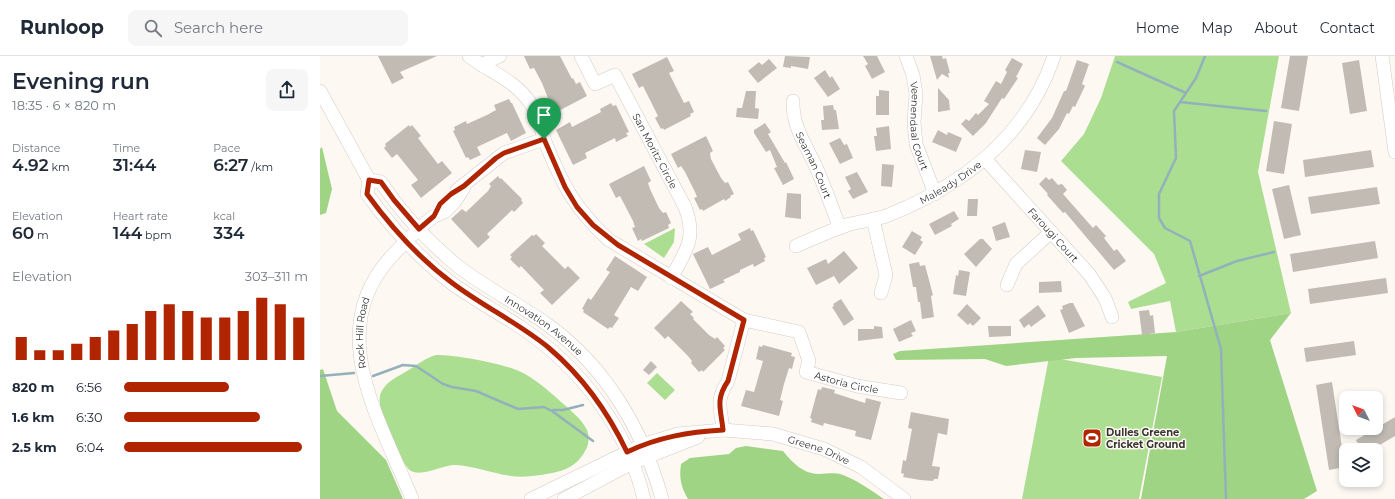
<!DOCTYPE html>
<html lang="en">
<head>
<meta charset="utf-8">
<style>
	body { margin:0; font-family:Montserrat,sans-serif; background:#f6f6f7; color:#1f2937; height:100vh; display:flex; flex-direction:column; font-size:15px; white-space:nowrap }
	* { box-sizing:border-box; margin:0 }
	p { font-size:13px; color:#747a83 }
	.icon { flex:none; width:22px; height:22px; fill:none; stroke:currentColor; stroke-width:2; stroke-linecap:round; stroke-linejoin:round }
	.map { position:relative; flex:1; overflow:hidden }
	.drawer { display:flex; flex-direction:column; background:#fff; width:320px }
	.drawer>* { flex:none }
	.needle { width:26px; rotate:312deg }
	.controls { position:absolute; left:1019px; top:335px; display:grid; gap:8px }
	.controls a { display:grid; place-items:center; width:44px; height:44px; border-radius:8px; background:#fff; box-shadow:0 2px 6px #0003; font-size:20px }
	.pin { position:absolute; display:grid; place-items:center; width:34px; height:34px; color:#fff; margin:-41px -17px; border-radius:50% 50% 50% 0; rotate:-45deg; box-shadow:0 0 4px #0007 }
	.pin .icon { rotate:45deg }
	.round { display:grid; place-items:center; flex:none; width:42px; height:42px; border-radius:8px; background:#f6f6f7 }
	.head { display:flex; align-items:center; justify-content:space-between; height:68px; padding:0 12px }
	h1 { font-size:22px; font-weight:600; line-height:30px }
	.figures { display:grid; grid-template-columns:repeat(3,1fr); gap:6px; height:68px; padding:4px 12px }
	.figures div { display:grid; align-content:center }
	.figures b { font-size:17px; font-weight:600 }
	.figures small { font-size:11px; font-weight:400 }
	.figures p { font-size:11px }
	.chart { height:112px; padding:8px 12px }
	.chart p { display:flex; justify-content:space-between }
	.chart svg { width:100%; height:72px; margin-top:4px; stroke:#b02400; stroke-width:6 }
	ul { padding:0 12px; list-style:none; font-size:13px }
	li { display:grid; grid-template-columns:64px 48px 1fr; align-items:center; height:30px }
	li i { height:10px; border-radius:5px; background:#b02400 }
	header { display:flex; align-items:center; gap:24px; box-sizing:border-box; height:56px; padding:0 20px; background:#fff; border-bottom:1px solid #e0e1e3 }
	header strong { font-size:19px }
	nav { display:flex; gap:22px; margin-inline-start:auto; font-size:14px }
	.search { width:280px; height:36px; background:#f6f6f7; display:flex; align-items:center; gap:10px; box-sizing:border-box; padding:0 14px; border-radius:8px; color:#747a83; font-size:15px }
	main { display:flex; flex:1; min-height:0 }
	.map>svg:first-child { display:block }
</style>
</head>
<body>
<header>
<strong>Runloop</strong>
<div class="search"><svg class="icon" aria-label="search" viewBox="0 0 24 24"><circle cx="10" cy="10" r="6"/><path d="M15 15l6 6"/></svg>Search here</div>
<nav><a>Home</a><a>Map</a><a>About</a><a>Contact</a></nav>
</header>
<main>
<section class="drawer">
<div class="head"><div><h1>Evening run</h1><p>18:35 · 6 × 820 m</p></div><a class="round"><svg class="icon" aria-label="share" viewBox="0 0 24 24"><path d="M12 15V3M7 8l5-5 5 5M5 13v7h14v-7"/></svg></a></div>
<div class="figures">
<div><p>Distance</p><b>4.92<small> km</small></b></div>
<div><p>Time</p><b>31:44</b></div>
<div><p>Pace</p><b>6:27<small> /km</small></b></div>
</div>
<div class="figures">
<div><p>Elevation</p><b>60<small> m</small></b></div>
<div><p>Heart rate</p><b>144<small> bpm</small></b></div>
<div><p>kcal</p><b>334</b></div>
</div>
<div class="chart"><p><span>Elevation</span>303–311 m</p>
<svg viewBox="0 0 160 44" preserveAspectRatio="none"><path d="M5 44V30M15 44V38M25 44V38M35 44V34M45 44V30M55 44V26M65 44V22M75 44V14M85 44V10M95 44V14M105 44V18M115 44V18M125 44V14M135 44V6M145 44V10M155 44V18"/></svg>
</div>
<ul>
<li><b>820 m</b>6:56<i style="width:57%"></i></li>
<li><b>1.6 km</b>6:30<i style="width:74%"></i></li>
<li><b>2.5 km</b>6:04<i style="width:97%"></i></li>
</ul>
</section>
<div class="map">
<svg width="1075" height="443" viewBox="0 0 1075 443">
	<rect width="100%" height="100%" fill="#fef8f3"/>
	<path fill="#abde91" d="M795 0H959L938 116 971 257 856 276 850 245 811 253 808 246 846 227 834 198 741 105 764 78 781 42Z
		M355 172 354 186 344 202 324 188Z
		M116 299C137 299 180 307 199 315 214 322 228 334 240 345 249 353 262 363 267 374 269 378 269 386 267 391 257 415 236 417 212 420 185 424 161 410 135 409 122 409 103 421 91 415 83 409 78 395 74 387 68 373 53 346 63 333 69 324 79 320 87 315 97 309 105 302 116 299Z
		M729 301 842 321 819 443H702Z
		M337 317 355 334 345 344 327 327Z"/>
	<path fill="#9ed483" d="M2 91 12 133 6 157 0 159V93Z
		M971 257 950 284 997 435 984 443H821L847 300 756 302 686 310 665 303 576 304 573 298 580 295 856 276Z
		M3 313 17 355 66 404 83 443H0V314Z
		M426 390 463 395C472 406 483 418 499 418 508 418 514 416 523 419 537 424 552 435 564 443H368C361 431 359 422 361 408L370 402 409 398 416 392Z"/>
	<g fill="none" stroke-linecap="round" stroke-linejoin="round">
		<path stroke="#93b1ba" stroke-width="2.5" d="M885 0 876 22 854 55 856 102 839 138V162L845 172 870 185 901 293 906 443
			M797 6 866 37
			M860 46 946 55
			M879 220 917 205 954 196
			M0 320 34 317
			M53 320 83 309 96 310 123 328 132 331 156 335 198 353 224 351 232 355 273 385
			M233 354H243L263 349"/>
	</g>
	<path fill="#c1bbb4" d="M58 0H117L80 16 84 22 72 28Z
		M204 0H240L252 23 253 22 256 28 260 26 267 40 231 59 224 44 228 42 222 27 214 12 210 13Z
		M465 0 490 1 488 13 471 10V12L463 11Z
		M543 0H557L565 16 552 23 545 10 548 8Z
		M610 0H622L623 3 626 2 630 17H628L629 22 622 18 617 24Z
		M970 0H988L979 55 961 52Z
		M347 1 354 15 349 17 364 47 369 45 374 56 370 58 371 60 344 74 343 72 341 73 335 62 338 60 323 30 319 32 312 18Z
		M692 2 703 8 696 21 698 22 684 43 682 42 666 67 653 80 641 68 646 63 649 65 656 57 658 59 669 48 664 45 676 25 681 28 687 16 685 14Z
		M449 3 457 12 438 27 428 15 439 6 442 9Z
		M757 4 769 8 762 28 765 30 755 51 753 50 749 58 747 57 739 73 725 89 717 82 732 62 744 35H746Z
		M1039 4 1047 55 1030 58 1022 7Z
		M505 14 510 22 512 20 520 33 508 41 494 22Z
		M618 32 629 44 630 54 618 56Z
		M559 34 569 35V59H556V40H559Z
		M426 35H436L435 52 439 53 438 63 416 61 417 52H422Z
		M189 43 191 47H192L206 77 191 85 187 77 157 91 161 99 150 104 148 101 146 102 133 75 135 74 134 71 146 65 147 68 167 59 176 54 174 49Z
		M291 47 293 50 296 49 309 76 306 77 308 80 296 86 295 82 265 97 267 102 253 109 236 74 250 66 252 71 281 56 280 53Z
		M513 49 514 54H516L519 73 502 74 501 64H504L503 50Z
		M954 65 972 68 964 118 946 115Z
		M445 67 451 76 448 78 465 107 466 106 474 123 463 129 454 112 457 111 450 94 446 96 434 77V74Z
		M89 69 90 71 92 69 101 80 98 82 118 108 122 105 132 117 101 142 91 129 98 124 77 98 72 102 64 92 66 90 65 88Z
		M569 70 571 93 556 95 554 80H557L556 72Z
		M618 74 627 79 628 76 642 82 636 96 612 86Z
		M386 80 393 95 390 97 391 103 401 122 405 127 408 126 414 138 410 140 411 141 405 145 404 143 383 155 382 153 380 154 374 142 377 141 375 136 365 116 361 110 358 112 351 98Z
		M520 82 524 89 527 88 533 102 520 108 509 87Z
		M705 94 721 96 717 116 701 113Z
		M1051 94 1054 111 985 121 983 104Z
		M562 108 574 109 572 131 561 130Z
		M324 110 331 125 328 127 330 133 339 152 343 157 346 156 351 167 348 169 349 172 322 185 321 183 318 185 312 172 315 171 313 165 300 140 296 142 289 128Z
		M537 116 548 136 533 143 528 135 531 133 525 121Z
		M178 120 180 123 181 122 202 143 201 144 203 147 194 156 192 154 167 178 170 181 158 192 131 163 142 153 146 156 168 135 171 130 169 128Z
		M726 121 729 124 732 122 738 129 742 128 747 134 743 138 773 172 776 169 786 180 784 182 794 195 797 193 806 205 794 214 745 156 743 157 727 139 728 138 719 128Z
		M969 129 981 179 964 183 952 133Z
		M1057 131 1060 148 991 158 988 141Z
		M467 137 481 138V163L465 161Z
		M648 143H658L657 160H647Z
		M634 155 639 163 631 168 632 170 615 179 609 168Z
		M685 166 690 181 676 185 672 171Z
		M430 172 431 175 433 174 446 201 444 202 445 205 434 211 433 208 420 214V216L403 224 405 226 390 233 373 198 388 191 392 199 421 184 418 178Z
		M592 175 602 181 600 184 603 186 595 199 582 191Z
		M216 178 225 187 222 190 245 213 248 210 260 222 232 249 220 237 224 234 201 210 199 212 190 203 192 201 190 199 212 179 214 180Z
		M660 183H663L672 193 656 211 644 198Z
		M1055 185 1058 202 973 216 970 198Z
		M524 195 538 212 519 228 514 220 496 229 487 212 506 203 508 208Z
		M295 200 327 221 318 235 311 231 294 259 299 262 292 272 290 271 288 273 263 256 264 254 262 253 268 242 271 244 284 225 290 216 286 214Z
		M599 206 600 210 605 209 613 239 611 240 614 261 602 263 600 246H598L596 231H593L589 208Z
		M639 214 650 216 646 240 633 238 636 219 638 220Z
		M1066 222 1068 237 990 248 988 233Z
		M741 225 742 236 719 237V226Z
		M521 243 534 263 524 270 512 251 514 250 513 248Z
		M361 245 373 256 370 258 374 262 373 263 389 279 395 283 397 281 405 290 403 292 405 294 383 316 382 314 379 316 371 307 372 305 368 300 348 280 345 283 334 272Z
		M750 247H753L765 270 749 277 740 254 743 253 742 250Z
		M647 248 661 262 653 270 650 267 648 269 637 259Z
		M718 249 726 260 711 271 709 268 704 272 699 264Z
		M829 254 830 260 833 259 835 277 822 279 819 255Z
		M591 264 596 275 591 277 593 280 579 286 573 273Z
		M554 270 562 271 563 282 538 285V273H554Z
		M668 270H691V280L669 281Z
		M1034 285 1036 299 986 306 984 292Z
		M443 289 472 297 471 300 475 301 472 313 469 312 464 328 460 344 463 345 459 360 421 350 426 334 434 336 443 305 436 303 439 290 442 291Z
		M331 305 337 311 329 319 323 314Z
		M1012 326 1025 411 1009 414 996 329Z
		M502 331 515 334 514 337 545 347 546 342 561 346 551 384 535 380 536 375 504 367 503 370 491 366 492 363 490 362 498 333 501 334Z
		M591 356 629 363 627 379 618 377 612 410 620 411 618 423H614L613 425 600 424 583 421 584 418 581 417 583 404 586 405 592 373 588 372Z
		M1075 361V380L1051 394H1041L1036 384Z"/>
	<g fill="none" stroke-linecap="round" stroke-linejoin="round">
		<g stroke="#d3cbc5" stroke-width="14">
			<g id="minor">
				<path id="s1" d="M149 0C171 17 194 23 211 48 219 60 221 75 226 88 243 130 256 154 289 184L424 264 479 276 489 305 486 316 537 330 581 337"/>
				<path id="s2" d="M261 0 275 28 295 19 365 151C377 182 366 195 351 222"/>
				<path id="s3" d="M586 0 593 19 596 38 594 66 596 88 615 138"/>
				<path d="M1062 0 1075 96"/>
				<path d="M161 9 180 0"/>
				<path d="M0 35 49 124 47 138C71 171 98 201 130 226 153 243 178 256 202 272 261 312 307 372 324 443"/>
				<path id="s4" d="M473 45C472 70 486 89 496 111 505 131 512 152 520 172"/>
				<path id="s5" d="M665 103 769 218 785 242 792 261"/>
				<path id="s6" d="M49 124 61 126C80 155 107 184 134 207 163 231 198 247 228 269 286 311 323 374 342 443"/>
				<path d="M137 134 184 97 224 83"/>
				<path d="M553 163 566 219 561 237"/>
				<path id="s7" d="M476 190C494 182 512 174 530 168 542 165 554 164 566 160 642 130 707 81 734 0"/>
				<path d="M687 229 696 208 731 176"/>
				<path d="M403 374C401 352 395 345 408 325L424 264"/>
				<path id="s8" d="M92 443C62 367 2 276 71 201 84 187 97 173 113 161 116 159 120 158 124 156 133 150 139 140 144 131"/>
				<path id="s9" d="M211 443 322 389 358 378 403 374 453 378 504 393 541 411 584 443"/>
				<path d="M244 443 312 407 378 381"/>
			</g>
		</g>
		<use href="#minor" stroke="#fff" stroke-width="13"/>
	</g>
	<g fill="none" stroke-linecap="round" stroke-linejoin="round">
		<g stroke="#fff" stroke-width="8">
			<path id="route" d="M224 83 245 131 257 151 273 169 298 189 424 264 408 325C395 344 401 353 403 374 369 376 338 381 307 396 288 356 263 321 229 292 199 267 162 250 131 226 99 202 71 171 47 138L49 124 61 126 74 144 99 173 114 160 120 148 131 138 144 130 176 102 184 97Z"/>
		</g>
		<use href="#route" stroke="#b02400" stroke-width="5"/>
	</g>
	<defs>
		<g id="stadium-square" transform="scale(1)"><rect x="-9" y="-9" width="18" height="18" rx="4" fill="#b02400" stroke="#fef8f3"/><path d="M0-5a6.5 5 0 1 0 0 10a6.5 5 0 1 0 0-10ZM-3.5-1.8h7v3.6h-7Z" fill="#fff"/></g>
	</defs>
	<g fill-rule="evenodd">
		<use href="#stadium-square" x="772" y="382"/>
	</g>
	<g text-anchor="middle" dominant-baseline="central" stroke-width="3" stroke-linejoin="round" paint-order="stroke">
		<g font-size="10" fill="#373432" stroke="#fef8f3">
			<text stroke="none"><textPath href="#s3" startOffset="72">Veenendaal Court</textPath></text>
			<text stroke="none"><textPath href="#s2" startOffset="139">San Moritz Circle</textPath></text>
			<text stroke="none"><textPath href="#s4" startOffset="68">Seaman Court</textPath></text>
			<text stroke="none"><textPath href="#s7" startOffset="168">Maleady Drive</textPath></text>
			<text stroke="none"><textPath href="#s5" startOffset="102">Farougi Court</textPath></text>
			<text stroke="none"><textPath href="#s6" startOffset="231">Innovation Avenue</textPath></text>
			<text stroke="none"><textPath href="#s8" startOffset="176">Rock Hill Road</textPath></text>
			<text stroke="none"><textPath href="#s1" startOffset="535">Astoria Circle</textPath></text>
			<text stroke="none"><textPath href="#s9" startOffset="305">Greene Drive</textPath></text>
		</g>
		<g font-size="10" font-weight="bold" fill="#373432" stroke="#fef8f3" text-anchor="start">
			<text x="786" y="376">Dulles Greene<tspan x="786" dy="12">Cricket Ground</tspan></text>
		</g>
	</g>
</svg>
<div class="controls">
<a><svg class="needle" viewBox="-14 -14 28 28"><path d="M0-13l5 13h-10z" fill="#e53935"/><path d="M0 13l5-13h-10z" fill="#747a83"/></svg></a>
<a><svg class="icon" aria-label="layers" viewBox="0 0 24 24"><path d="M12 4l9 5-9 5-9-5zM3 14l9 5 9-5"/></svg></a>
</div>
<div class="pin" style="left:224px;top:83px;background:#1e9e55"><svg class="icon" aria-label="arrive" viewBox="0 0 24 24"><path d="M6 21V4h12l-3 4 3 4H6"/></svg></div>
</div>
</main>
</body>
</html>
